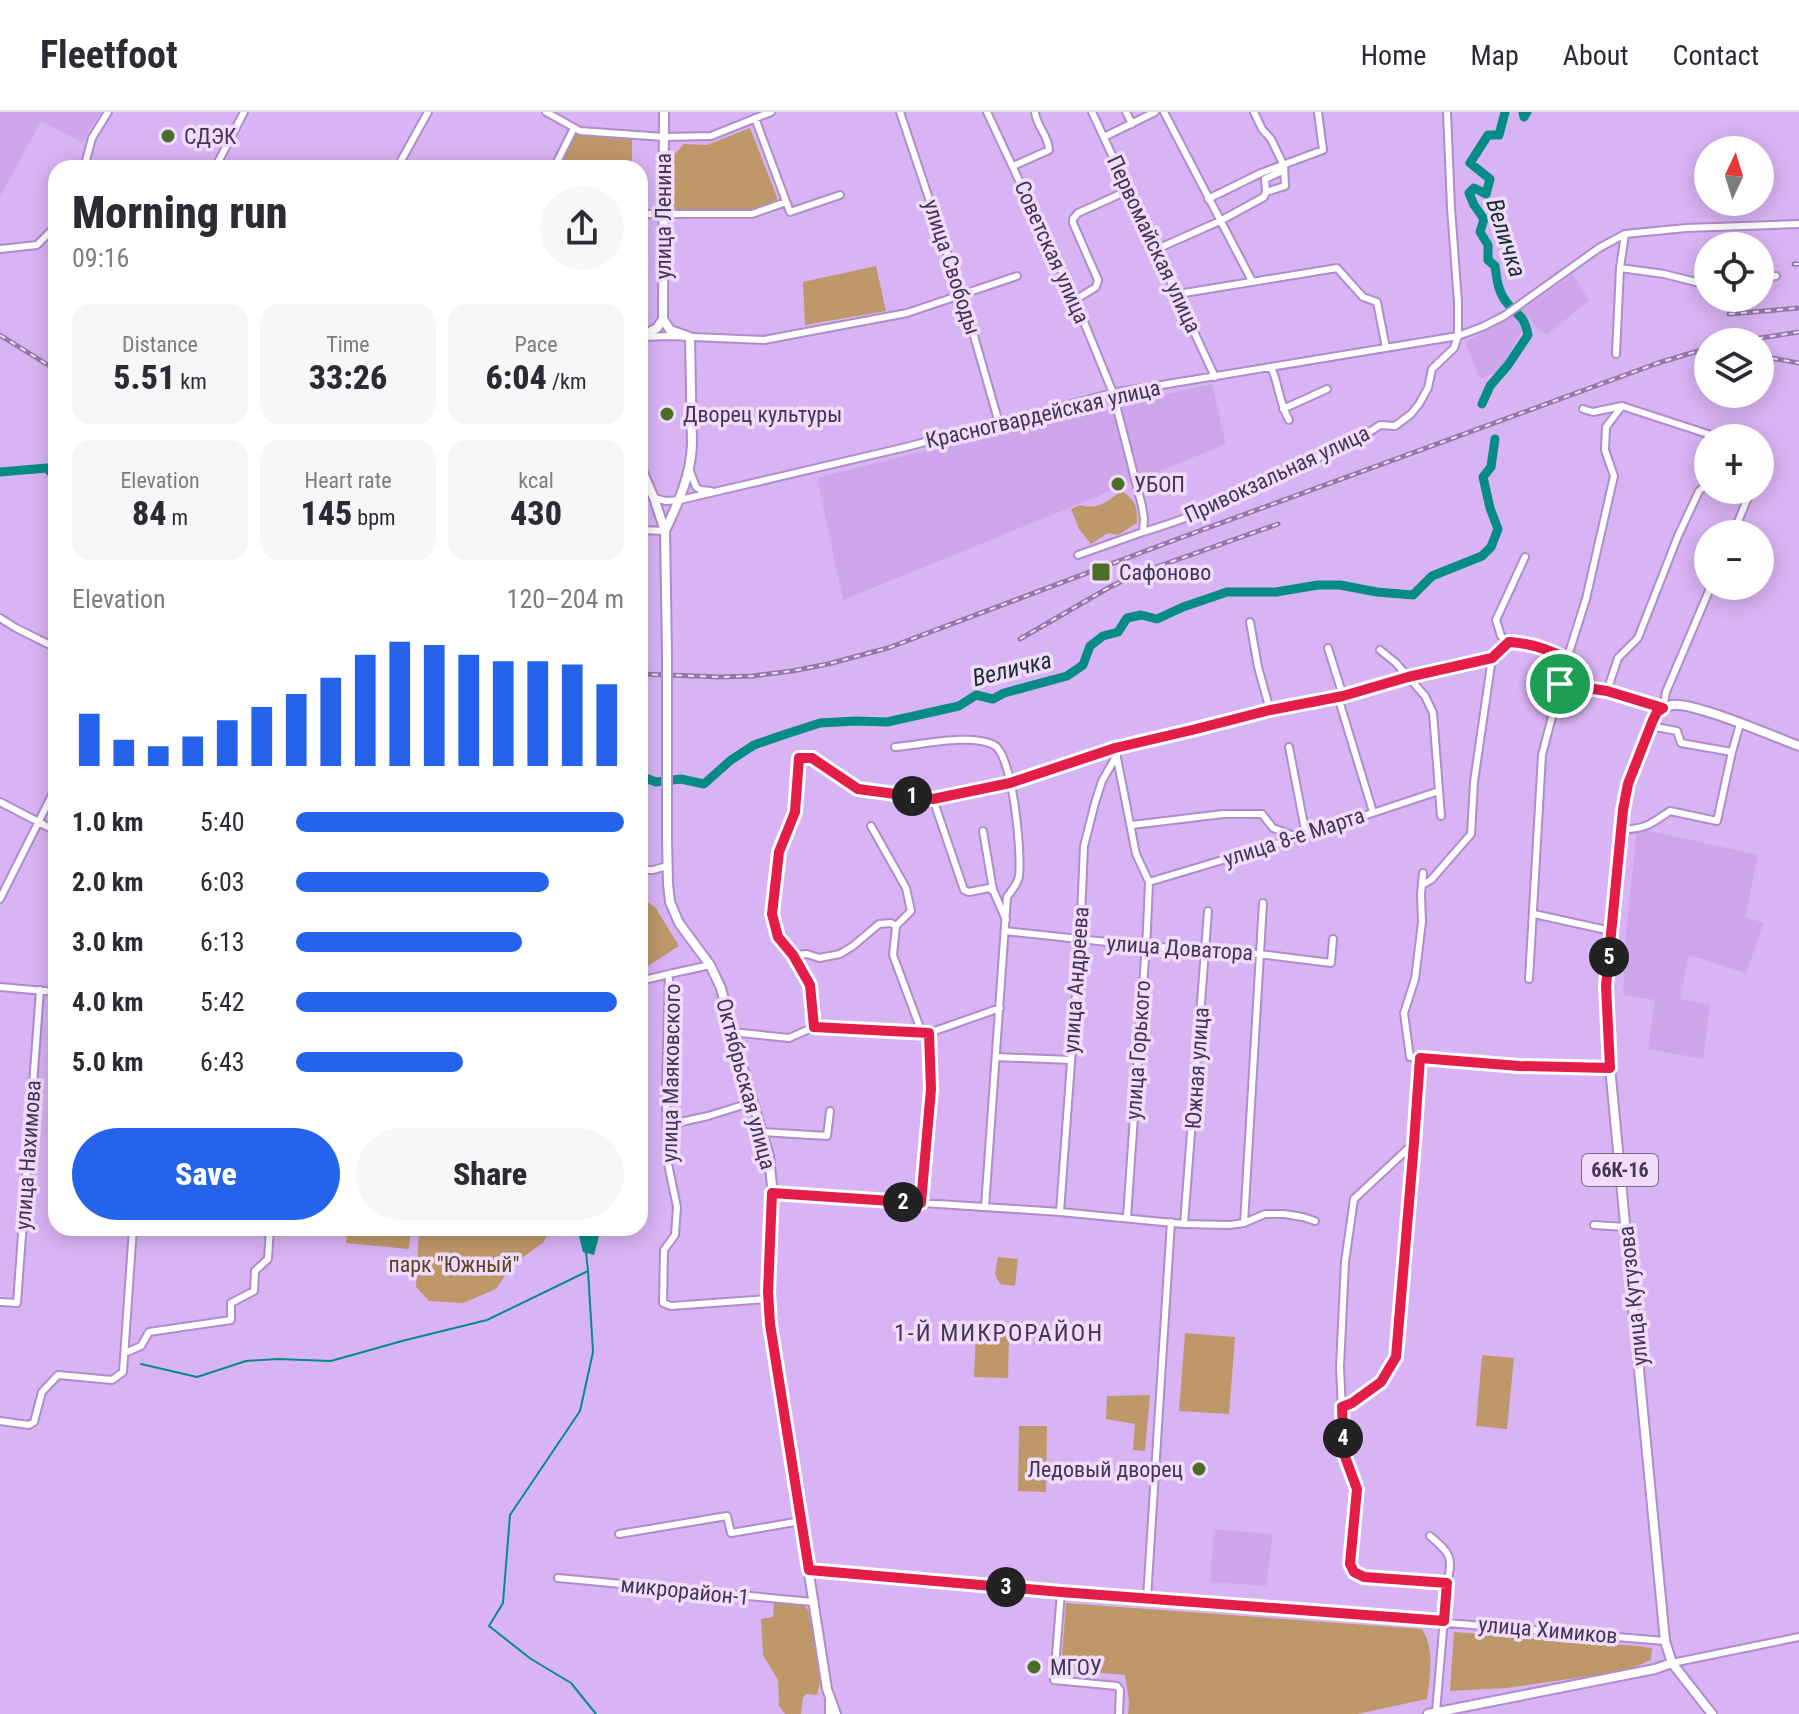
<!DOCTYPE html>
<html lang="en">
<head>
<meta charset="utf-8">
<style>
	body { margin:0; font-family:"Roboto Condensed",sans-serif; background:#f7f7f7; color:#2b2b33; height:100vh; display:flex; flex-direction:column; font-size:30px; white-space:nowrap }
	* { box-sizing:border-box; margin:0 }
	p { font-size:26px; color:#7c7c81 }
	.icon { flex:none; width:44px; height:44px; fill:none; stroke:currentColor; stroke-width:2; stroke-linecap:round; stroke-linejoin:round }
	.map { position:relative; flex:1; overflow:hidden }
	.sheet { position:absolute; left:48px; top:48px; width:600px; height:1076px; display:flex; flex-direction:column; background:#fff; border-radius:24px; box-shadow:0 4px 20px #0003 }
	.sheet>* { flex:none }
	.needle { width:52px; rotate:4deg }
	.fabs { position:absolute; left:1694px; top:24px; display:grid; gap:16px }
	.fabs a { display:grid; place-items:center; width:80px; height:80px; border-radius:50%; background:#fff; box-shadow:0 4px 20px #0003; font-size:40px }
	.pin { position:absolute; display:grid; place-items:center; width:68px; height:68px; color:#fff; margin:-34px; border:4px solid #fff; border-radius:50%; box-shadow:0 2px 8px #0007 }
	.km { position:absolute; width:40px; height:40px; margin:-20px; border-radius:50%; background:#222; color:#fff; font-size:22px; line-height:40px; text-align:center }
	.round { display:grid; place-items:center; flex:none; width:84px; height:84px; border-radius:42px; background:#f7f7f7 }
	.overview { display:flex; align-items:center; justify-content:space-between; height:136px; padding:0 24px }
	h1 { font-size:44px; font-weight:800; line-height:60px }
	.stats { display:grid; grid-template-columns:repeat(3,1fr); gap:12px; height:136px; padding:8px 24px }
	.stats div { display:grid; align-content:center; border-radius:20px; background:#f7f7f7; text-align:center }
	.stats b { font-size:34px; font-weight:800 }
	.stats small { font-size:22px; font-weight:400 }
	.stats p { font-size:22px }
	.chart { height:224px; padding:16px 24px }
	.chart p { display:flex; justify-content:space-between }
	.chart svg { width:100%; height:144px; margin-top:8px; stroke:#2563eb; stroke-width:6 }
	.primary-button { display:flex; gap:16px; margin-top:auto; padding:16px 24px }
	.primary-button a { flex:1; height:92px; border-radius:48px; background:#2563eb; color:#fff; font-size:32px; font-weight:800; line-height:92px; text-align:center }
	.primary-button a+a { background:#f7f7f7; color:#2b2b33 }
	ul { padding:0 24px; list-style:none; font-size:26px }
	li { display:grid; grid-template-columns:128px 96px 1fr; align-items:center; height:60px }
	li i { height:20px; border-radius:10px; background:#2563eb }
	header { display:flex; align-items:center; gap:48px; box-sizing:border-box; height:112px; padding:0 40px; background:#fff; border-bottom:2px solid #e1e1e2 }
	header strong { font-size:38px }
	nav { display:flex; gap:44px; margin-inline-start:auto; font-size:28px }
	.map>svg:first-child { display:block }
</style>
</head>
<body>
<header>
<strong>Fleetfoot</strong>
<nav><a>Home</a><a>Map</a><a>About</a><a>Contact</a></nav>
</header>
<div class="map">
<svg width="1799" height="1602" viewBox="0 0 1799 1602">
	<rect width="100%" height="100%" fill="#d9b4f4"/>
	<path fill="#cfa6ec" d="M0 0H101L82 30 41 9 0 85Z
		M1573 162 1589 188 1587 190 1547 223 1536 216 1528 204 1518 210 1522 219 1499 259 1480 267 1465 230 1507 208Z
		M1212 272 1226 332 843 488 817 366 987 323Z
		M1637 716 1758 743 1745 805 1764 811 1746 861 1689 843 1680 887 1710 893 1703 947 1648 937 1655 888 1623 883 1626 821Z
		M1214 1417 1273 1422 1266 1474 1210 1470Z"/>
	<path fill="#bf986a" d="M750 16 777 85 776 92 753 99 678 100V97H671L670 47 684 32 707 33Z
		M575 21 632 27V56H556Z
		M876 154 886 199 805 213 803 170Z
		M1121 378C1136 390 1137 392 1137 411L1118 423 1108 421 1091 432 1079 417 1071 397 1080 393C1097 398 1109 390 1121 378Z
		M640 785 655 795 679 834 640 859Z
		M347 1116H411L409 1137 346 1131Z
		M419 1116H550L544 1130 512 1153 496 1177 463 1191 429 1189 416 1175Z
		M998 1145 1018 1147 1015 1174 1000 1172 995 1162Z
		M976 1220 1009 1222 1008 1266 974 1265Z
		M1185 1221 1235 1225 1229 1302 1179 1299Z
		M1482 1243 1514 1246 1507 1317 1476 1314Z
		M1150 1283 1145 1339 1133 1338 1135 1312 1106 1307 1107 1284Z
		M1019 1314H1047L1046 1380 1018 1379Z
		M774 1491H803L808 1498C813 1523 826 1559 817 1583L806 1582 803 1586 801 1602H785L779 1594 778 1568 763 1543 761 1507 773 1505Z
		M1066 1491 1422 1517C1435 1537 1430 1564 1427 1587L1357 1602H1128L1129 1589 1125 1563 1061 1557Z
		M1454 1520 1637 1534 1652 1536 1651 1548 1625 1559 1604 1562 1507 1576 1450 1579Z"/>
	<path fill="#078b87" d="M577 1116H601L594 1143 583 1140Z"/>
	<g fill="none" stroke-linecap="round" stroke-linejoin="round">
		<path stroke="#078b87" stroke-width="2" d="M588 1159 593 1240 580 1299 510 1403 503 1491 489 1514 531 1547 571 1571 596 1602
			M141 1252 197 1265 246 1249 277 1247 331 1249 402 1229 487 1208 588 1159 586 1140"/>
		<path stroke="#078b87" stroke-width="9" d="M1523 0 1524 5 1527 0
			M1482 292 1490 274 1508 253 1528 223C1524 203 1519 205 1507 191 1498 180 1497 168 1495 154L1488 148V133L1480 120 1484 107 1474 93 1469 81 1474 76 1486 82 1490 67 1470 51 1488 23H1499L1505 0
			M0 360 47 356 56 367
			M640 664 656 670 681 667 704 672 731 648 754 633 783 623 820 611 856 609 887 610 959 594 976 583 993 587 1004 581 1067 564 1083 553 1090 534 1103 524 1118 520 1127 506 1141 503 1157 507 1183 495 1227 480H1276L1318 473H1340L1377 480 1413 483 1432 464 1482 444 1491 435 1498 417 1490 396 1483 365 1491 355 1495 327"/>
		<g stroke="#b08cca" stroke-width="10">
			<path id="minor" d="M546 0 580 19 664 25 711 24 771 0
				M900 0 968 203 999 311
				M987 0 1075 188 1113 281 1142 394 1144 407 1143 420 1078 443
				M1092 0 1215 265
				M1126 0 1132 12
				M1164 0 1252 169
				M1254 0 1262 17 1271 27 1284 54
				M755 6 790 100 840 83
				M1104 25 1155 0
				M1013 54 1049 38C1049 24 1036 14 1035 0
				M84 56 92 26 108 0
				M215 56 244 0
				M397 56 428 0
				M554 56 574 16
				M1208 87 1261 61 1323 38 1318 0
				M640 102H752L786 90
				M1625 122 1620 156 1664 162 1708 173
				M0 137 37 133 56 114
				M1157 137 1220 109 1264 85 1266 80 1285 74 1284 54 1280 60 1265 67 1266 80
				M1760 167 1776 164
				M1178 182 1337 156 1363 185 1377 190 1386 236
				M1075 188 1096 175 1098 168 1073 111V107L1078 101 1129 78
				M644 225 669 224 764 228 907 201 1017 164
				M1616 242 1620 156
				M1271 255C1279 272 1279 291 1289 308
				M1283 297 1327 277
				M1583 297 1593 300 1622 294 1720 326
				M690 359 696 375 701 378 711 379
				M654 386 666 389 680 388 906 335 1113 281 1458 224 1482 215 1504 204 1599 136 1625 122 1686 116 1799 112
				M640 418 665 419
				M1143 420C1222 397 1294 357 1368 321L1380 313 1395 314 1411 302 1419 292 1428 276 1432 257 1454 236 1458 224V190L1451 96 1447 0
				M1733 422 1751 378
				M1525 445 1496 508 1501 524 1509 530 1528 531 1552 539 1567 547
				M0 506 16 516 56 536
				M1250 510 1258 555 1270 598
				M1328 536 1343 584
				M1380 538 1396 551 1425 584 1433 601 1441 704
				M1560 572 1607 579 1663 596 1666 580 1711 474
				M1607 579 1618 546 1638 526 1678 424 1699 379 1708 372
				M1338 585 1373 700
				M1650 614 1677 619 1681 631 1732 640 1740 612
				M895 635C921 633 971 621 994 633 1013 643 1022 742 1019 764 1018 772 1011 779 1007 785L985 1095
				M1289 635 1306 723
				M1115 636 1136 742 1149 770 1147 817 1127 1105
				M933 687 964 778 969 780 989 776 994 780 1006 808
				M0 690 56 719
				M1132 713 1223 702H1262L1273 716 1297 725
				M871 714 906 776 911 799 896 814 893 843 919 913V920
				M1621 717C1644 718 1651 712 1670 699L1717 709 1732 640
				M983 719 993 778
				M640 758H653L667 754
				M1149 770 1306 723 1439 679
				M1422 773 1431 768 1471 722 1474 670 1492 546
				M0 787 56 675
				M1534 802 1611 819
				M1005 819 1145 834 1259 842 1331 851 1333 827
				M793 843 807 842 819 846 840 842 853 834 879 812 891 811 896 814
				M710 853 669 862 666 976 667 1047 677 1095 675 1123 664 1138 663 1191 671 1194 768 1187
				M1529 867 1542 643 1567 547 1586 487 1614 364 1605 338 1606 315 1622 294
				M640 869 669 862
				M0 875 56 880
				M814 915 810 873 793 843 778 825 772 802 779 740 795 700 799 646H812L858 677 933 687 1010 671 1115 636 1192 618 1270 598 1343 584 1408 565 1492 546 1509 530
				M732 920 789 926 814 915 929 921 1000 896
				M996 945 1071 948
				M1420 946 1410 945 1404 901 1415 867 1422 810 1421 782 1423 761
				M667 1013 708 1004 753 990
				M762 1020 827 1024 830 999
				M1414 1031 1354 1087 1345 1150 1340 1255 1344 1342 1357 1377 1350 1452 1354 1460 1364 1465 1447 1471 1436 1600
				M772 1081 1060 1100 1184 1112 1230 1113 1244 1111 1265 1102H1284L1303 1105 1315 1109
				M921 1091 931 977 929 921
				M1060 1100 1080 828 1084 734 1095 691 1102 669 1117 643
				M1244 1111 1263 791
				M1184 1112 1208 799
				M1594 1113 1626 1115
				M0 1190 17 1191 40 878
				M125 1241 141 1234 149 1220 231 1208V1191L254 1179 255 1159 268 1147 270 1116
				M1342 1295 1352 1291 1381 1270 1396 1245 1414 1031 1420 946 1519 954 1610 956
				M0 1309 29 1313 34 1310 42 1280 58 1263 112 1268 123 1260 133 1116
				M619 1422 727 1404 731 1421 801 1409
				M1430 1424C1450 1441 1454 1445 1447 1471
				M809 1458 1665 1529
				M558 1466 813 1490
				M1061 1480 1054 1568 1117 1574 1120 1578 1119 1602
				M1147 1486 1171 1110
				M1672 1551 1799 1525
				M829 1587V1602"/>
		</g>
		<g stroke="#b08cca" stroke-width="12">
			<path id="major" d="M663 207 670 218 690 225 692 332C691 364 678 391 665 419
				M663 207 664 0
				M640 227V225L657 216 663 207
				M640 354 654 386 665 419 667 540
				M667 606V727L668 772 670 790 679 811 710 853 721 876 732 920 769 1044 772 1074 768 1180 770 1212 827 1577 836 1602
				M1428 1602 1655 1557 1672 1551
				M1712 1602 1672 1551 1665 1529 1608 934 1606 874 1623 698 1628 672 1653 608C1657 600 1662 595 1672 593 1692 589 1775 625 1799 634"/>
		</g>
		<use href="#minor" stroke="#fff" stroke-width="6"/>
		<use href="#major" stroke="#fff" stroke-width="8"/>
		<g stroke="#9478a7" stroke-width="5">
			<path id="rail" d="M1794 152H1799
				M1729 202 1799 196
				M0 223 56 258
				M1734 230 1799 220
				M1760 244 1799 251
				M1148 458 1278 412
				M1020 527 1110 475 1141 460
				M640 562 720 565 753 564 792 559 828 552 888 536 1180 426 1658 251 1708 236"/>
		</g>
		<use href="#rail" stroke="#f0ddfe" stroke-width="2" stroke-dasharray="6" stroke-linecap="butt"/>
		<g stroke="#b08cca" stroke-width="12" stroke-linecap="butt">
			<path id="major-bridge" d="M667 540V606"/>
		</g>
		<use href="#major-bridge" stroke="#fff" stroke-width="8"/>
	</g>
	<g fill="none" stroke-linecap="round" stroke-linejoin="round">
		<g stroke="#fff" stroke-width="16">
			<path id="route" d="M1509 530C1531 531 1548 537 1567 547L1560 572 1607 579 1663 596 1657 600 1653 608 1628 672 1623 698 1606 874 1610 956 1519 954 1420 946 1414 1031 1396 1245 1381 1270 1352 1291 1342 1295 1344 1342 1357 1377 1350 1452 1354 1460 1364 1465 1447 1471 1444 1509 1061 1480 809 1458 770 1212 768 1180 772 1081 921 1091 931 977 929 921 814 915 810 873 793 843 778 825 772 802 779 740 795 700 799 646H812L858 677 933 687 1010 671 1115 636 1192 618 1270 598 1343 584 1408 565 1492 546Z"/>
		</g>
		<use href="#route" stroke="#e11d48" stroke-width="10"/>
	</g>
	<g fill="#4b6d25" stroke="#f0ddfe" stroke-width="3">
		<circle cx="168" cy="24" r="8"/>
		<circle cx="667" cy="302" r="8"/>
		<circle cx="1118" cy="372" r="8"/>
		<rect x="1091" y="450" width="20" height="20" rx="4"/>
		<circle cx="1199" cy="1357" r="8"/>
		<circle cx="1034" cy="1555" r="8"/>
	</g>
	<g text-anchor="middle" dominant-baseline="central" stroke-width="7" stroke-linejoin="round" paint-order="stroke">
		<rect fill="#f0ddfe" stroke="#786784" stroke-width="2" x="1582" y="1042" width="76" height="32" rx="6"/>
		<g font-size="20" font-weight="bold" fill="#453550">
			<text x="1620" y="1058">66К-16</text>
		</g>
		<g font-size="22" fill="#453550" stroke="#f0ddfe" text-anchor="start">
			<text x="184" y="24">СДЭК</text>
			<text x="683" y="302">Дворец культуры</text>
			<text x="1134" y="372">УБОП</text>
			<text x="1119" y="460">Сафоново</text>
			<text x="1183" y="1357" text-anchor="end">Ледовый дворец</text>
			<text x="1050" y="1555">МГОУ</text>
		</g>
		<g font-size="22" fill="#453550" stroke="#f0ddfe">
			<text transform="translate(663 104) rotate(-90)">улица Ленина</text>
			<text transform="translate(1154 132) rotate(65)">Первомайская улица</text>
			<text transform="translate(1052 140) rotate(66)">Советская улица</text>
			<text transform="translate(952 155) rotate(72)">улица Свободы</text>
			<text transform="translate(1043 302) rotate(-13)">Красногвардейская улица</text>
			<text transform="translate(1277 362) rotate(-25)">Привокзальная улица</text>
			<text transform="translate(1294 725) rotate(-18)">улица 8-е Марта</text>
			<text transform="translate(1180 836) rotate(4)">улица Доватора</text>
			<text transform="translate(1076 868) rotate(-86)">улица Андреева</text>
			<text transform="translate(1138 938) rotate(-86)">улица Горького</text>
			<text transform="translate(1197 956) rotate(-86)">Южная улица</text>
			<text transform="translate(671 961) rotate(-89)">улица Маяковского</text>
			<text transform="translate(746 972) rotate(75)">Октябрьская улица</text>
			<text transform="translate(28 1043) rotate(-86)">улица Нахимова</text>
			<text transform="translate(1633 1184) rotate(-96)">улица Кутузова</text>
			<text transform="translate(685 1479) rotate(6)">микрорайон-1</text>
			<text transform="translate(1548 1518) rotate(5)">улица Химиков</text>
		</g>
		<g font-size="22" fill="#5f4422" stroke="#f0ddfe">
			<text x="454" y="1152">парк "Южный"</text>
		</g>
		<g font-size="24" font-style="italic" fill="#18302e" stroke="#f0ddfe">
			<text transform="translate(1506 126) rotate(72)">Величка</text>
			<text transform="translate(1012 557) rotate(-14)">Величка</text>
		</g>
		<g font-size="24" letter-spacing="2" fill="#453550" stroke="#f0ddfe">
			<text x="999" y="1221">1-Й МИКРОРАЙОН</text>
		</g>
	</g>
</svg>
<div class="fabs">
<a><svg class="needle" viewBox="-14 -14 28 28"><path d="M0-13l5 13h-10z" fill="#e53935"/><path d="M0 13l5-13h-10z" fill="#7c7c81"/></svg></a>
<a><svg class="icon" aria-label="locate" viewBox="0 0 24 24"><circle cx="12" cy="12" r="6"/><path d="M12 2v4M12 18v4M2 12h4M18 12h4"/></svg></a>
<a><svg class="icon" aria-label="layers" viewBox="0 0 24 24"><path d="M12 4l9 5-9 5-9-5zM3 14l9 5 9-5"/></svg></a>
<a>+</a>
<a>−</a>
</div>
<div class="pin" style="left:1560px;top:572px;background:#1e9e55"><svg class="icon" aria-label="arrive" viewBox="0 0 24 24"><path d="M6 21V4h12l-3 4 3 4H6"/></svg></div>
<b class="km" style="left:912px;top:684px">1</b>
<b class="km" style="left:903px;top:1090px">2</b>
<b class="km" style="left:1006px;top:1475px">3</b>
<b class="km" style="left:1343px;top:1326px">4</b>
<b class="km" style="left:1609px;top:845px">5</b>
<section class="sheet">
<div class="overview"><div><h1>Morning run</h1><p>09:16</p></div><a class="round"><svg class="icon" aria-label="share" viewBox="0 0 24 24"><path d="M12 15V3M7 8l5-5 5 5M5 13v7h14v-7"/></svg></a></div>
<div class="stats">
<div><p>Distance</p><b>5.51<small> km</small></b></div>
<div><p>Time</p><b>33:26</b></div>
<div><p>Pace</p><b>6:04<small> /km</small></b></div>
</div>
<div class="stats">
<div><p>Elevation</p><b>84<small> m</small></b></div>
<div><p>Heart rate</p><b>145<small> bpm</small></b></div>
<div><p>kcal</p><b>430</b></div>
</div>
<div class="chart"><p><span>Elevation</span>120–204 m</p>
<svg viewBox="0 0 160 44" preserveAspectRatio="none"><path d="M5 44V28M15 44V36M25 44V38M35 44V35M45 44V30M55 44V26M65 44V22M75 44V17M85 44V10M95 44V6M105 44V7M115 44V10M125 44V12M135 44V12M145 44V13M155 44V19"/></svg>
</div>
<ul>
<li><b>1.0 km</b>5:40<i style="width:100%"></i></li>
<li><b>2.0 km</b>6:03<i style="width:77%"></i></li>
<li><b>3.0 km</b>6:13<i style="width:69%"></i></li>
<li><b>4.0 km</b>5:42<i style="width:98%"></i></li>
<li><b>5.0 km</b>6:43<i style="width:51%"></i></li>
</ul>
<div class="primary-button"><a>Save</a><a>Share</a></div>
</section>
</div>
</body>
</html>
